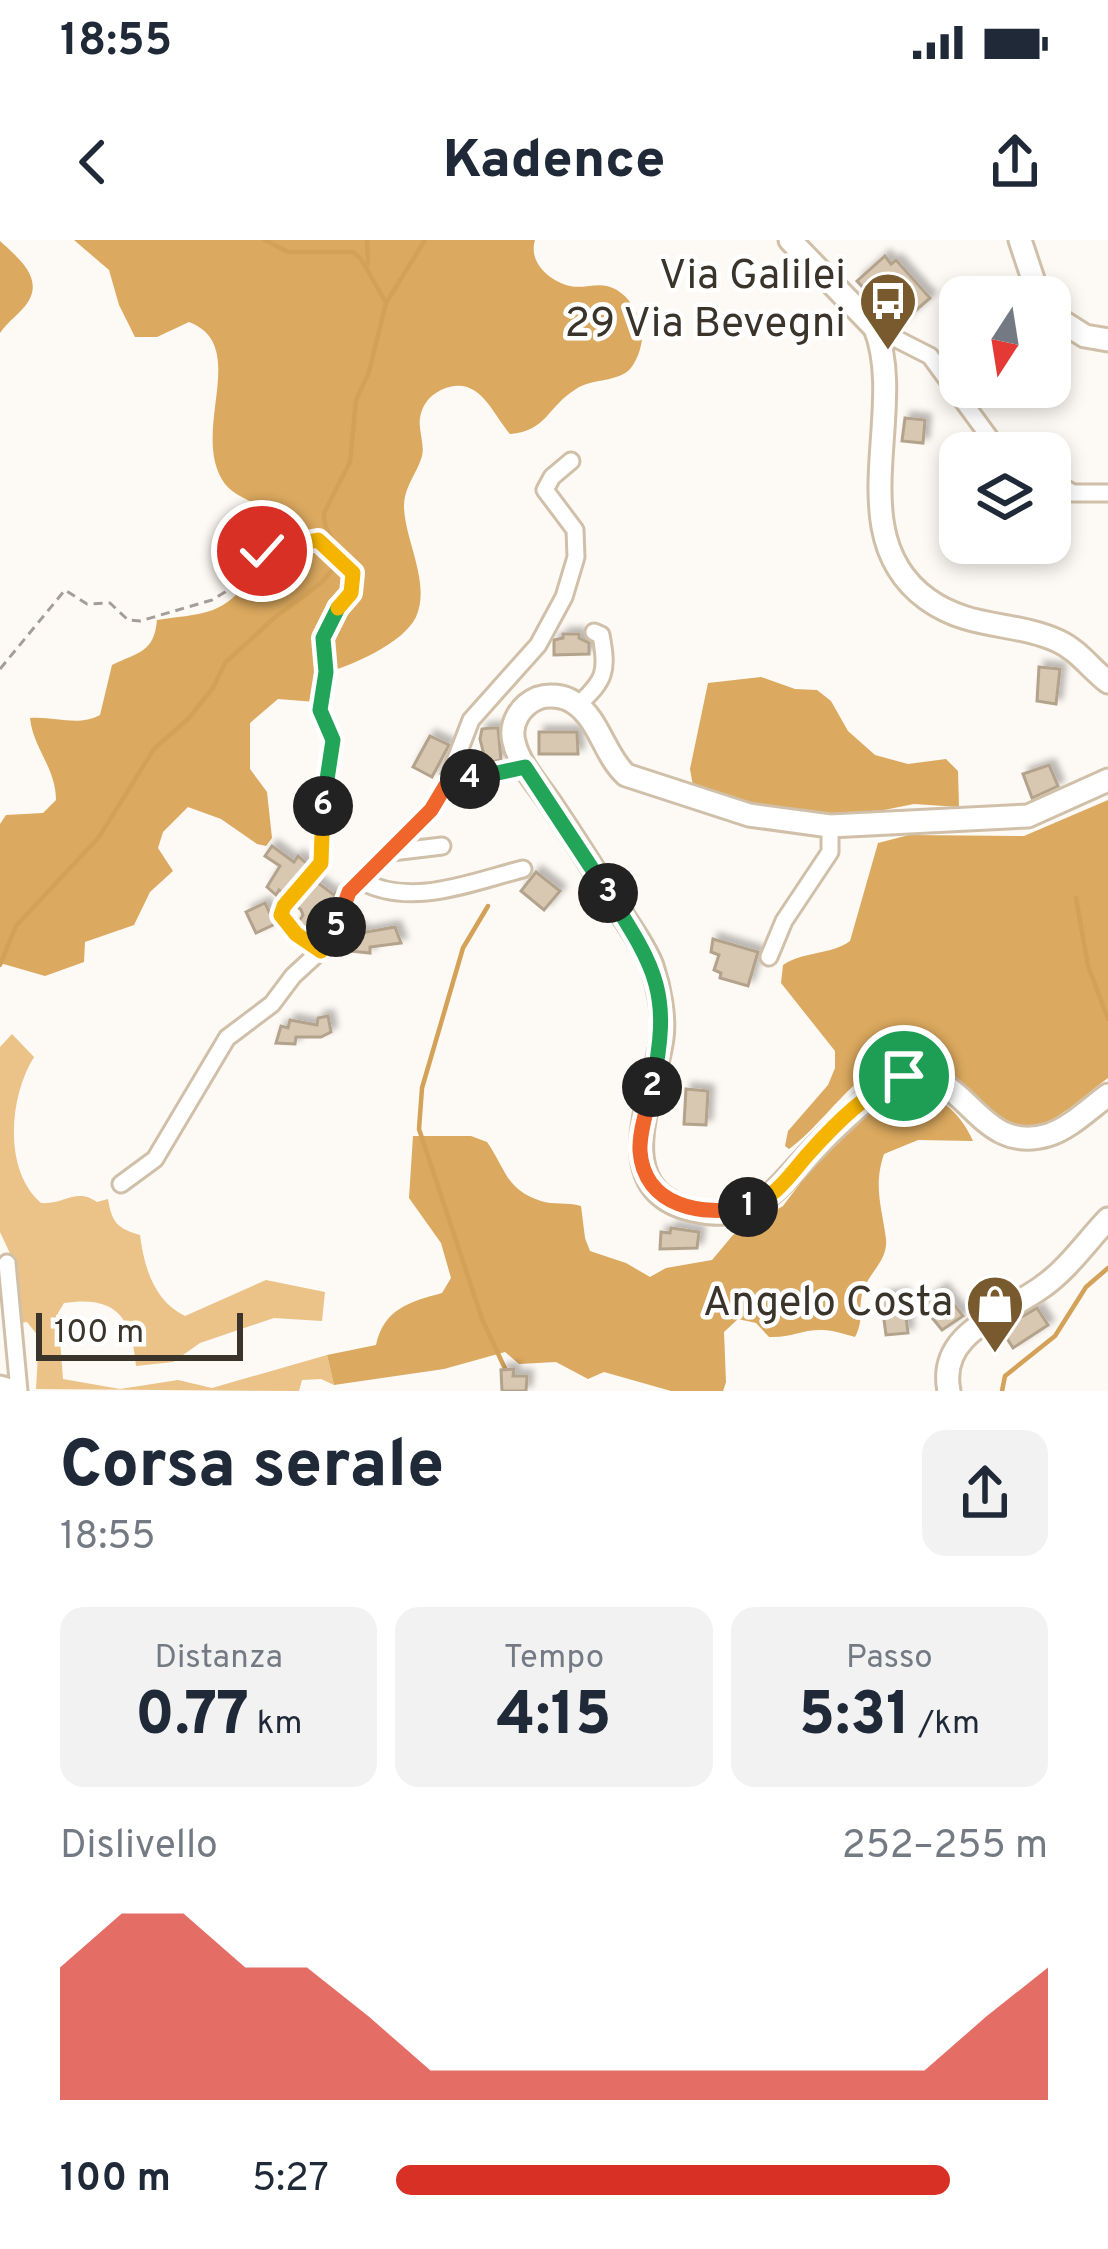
<!DOCTYPE html>
<html lang="it">
<head>
<meta charset="utf-8">
<style>
	body { margin:0; font-family:Overpass,sans-serif; background:#f2f2f3; color:#1f2937; height:100vh; display:flex; flex-direction:column; font-size:45px; white-space:nowrap }
	* { box-sizing:border-box; margin:0 }
	p { font-size:39px; color:#747a83 }
	.icon { flex:none; width:66px; height:66px; fill:none; stroke:currentColor; stroke-width:2; stroke-linecap:round; stroke-linejoin:round }
	.map { position:relative; height:1151px; overflow:hidden }
	.side { display:flex; flex-direction:column; background:#fff; flex:1 }
	.side>* { flex:none }
	.needle { width:78px; rotate:192deg }
	.buttons { position:absolute; left:939px; top:36px; display:grid; gap:24px }
	.buttons a { display:grid; place-items:center; width:132px; height:132px; border-radius:24px; background:#fff; box-shadow:0 6px 18px #0003; font-size:60px }
	.scale { position:absolute; left:36px; bottom:30px; width:207px; box-sizing:border-box; padding-left:12px; border:6px solid #3b342b; border-top:0; font-size:33px; line-height:42px; white-space:nowrap; color:#3b342b; -webkit-text-stroke:9px #fff; paint-order:stroke }
	.pin { position:absolute; display:grid; place-items:center; width:102px; height:102px; color:#fff; margin:-51px; border:6px solid #fff; border-radius:50%; box-shadow:0 3px 12px #0007 }
	.km { position:absolute; width:60px; height:60px; margin:-30px; border-radius:50%; background:#222; color:#fff; font-size:33px; line-height:60px; text-align:center }
	.round { display:grid; place-items:center; flex:none; width:126px; height:126px; border-radius:24px; background:#f2f2f3 }
	.overview { display:flex; align-items:center; justify-content:space-between; height:204px; padding:0 60px }
	h1 { font-size:66px; font-weight:800; line-height:90px }
	.stats { display:grid; grid-template-columns:repeat(3,1fr); gap:18px; height:204px; padding:12px 60px }
	.stats div { display:grid; align-content:center; border-radius:24px; background:#f2f2f3; text-align:center }
	.stats b { font-size:60px; font-weight:800 }
	.stats small { font-size:33px; font-weight:400 }
	.stats p { font-size:33px }
	.chart { height:336px; padding:24px 60px }
	.chart p { display:flex; justify-content:space-between }
	.chart svg { width:100%; height:216px; margin-top:12px; fill:#d93025; opacity:.7 }
	ul { padding:0 60px; list-style:none; font-size:39px }
	li { display:grid; grid-template-columns:192px 144px 1fr; align-items:center; height:90px }
	li i { height:30px; border-radius:15px; background:#d93025 }
	.status { display:flex; justify-content:space-between; align-items:center; height:84px; padding:0 60px; background:#fff; direction:ltr }
	.status svg { height:33px; fill:currentColor }
	header { display:flex; justify-content:space-between; align-items:center; height:156px; padding:0 60px; background:#fff; font-size:54px; font-weight:800 }
	.map>svg:first-child { display:block }
</style>
</head>
<body>
<div class="status"><b>18:55</b><svg viewBox="0 0 49 12"><path d="M0 12V9h3v3zM5 12V6h3v6zM10 12V3h3v9zM15 12V0h3v12zM26 1h20v11H26zM47 4h2v5h-2z"/></svg></div>
<header><svg class="icon" aria-label="back" viewBox="0 0 24 24"><path d="M15 5l-7 7 7 7"/></svg>Kadence<svg class="icon" aria-label="share" viewBox="0 0 24 24"><path d="M12 15V3M7 8l5-5 5 5M5 13v7h14v-7"/></svg></header>
<div class="map">
<svg width="1108" height="1151" viewBox="0 0 1108 1151">
	<defs>
		<filter id="shadow"><feDropShadow dx="5.5" dy="-5.5" stdDeviation="3" flood-color="#0004"/></filter>
	</defs>
	<rect width="100%" height="100%" fill="#fdf9f4"/>
	<path fill="#ebc287" d="M12 794 34 817C9 857 3 930 41 963 64 965 76 947 97 962L108 959C112 983 117 988 140 995 144 1027 154 1061 185 1076L266 1040 325 1052 322 1081 274 1078 200 1103 173 1122 136 1126C132 1078 117 1055 64 1063L58 1073 63 1139 120 1149 178 1140 212 1148 327 1115 334 1145 321 1139 302 1140 299 1151 36 1149 39 1097 27 1082 21 1083 15 1024 0 992V807Z"/>
	<path fill="#dba95f" d="M74 0H535C528 22 549 41 570 46 582 49 596 43 607 46 628 51 642 76 642 97 642 107 636 124 628 131 614 142 591 139 576 149 547 167 547 191 510 194 491 172 479 133 441 150 429 156 422 165 420 178 418 190 425 204 422 216 417 234 404 246 404 267 405 301 431 343 416 377 403 404 350 426 323 434L316 462 278 459 250 483V529L267 552 272 598 266 606 257 604 221 579 188 567 163 592 158 608 173 631 150 652 134 685 85 702 84 722 45 736 0 723V584L6 575 43 573 56 560C56 528 33 508 30 478 55 476 78 487 100 475L112 425C138 412 154 413 157 380 175 377 196 376 213 370 248 357 276 304 264 270 252 260 234 256 225 244 188 193 252 106 189 82L157 97H135L119 65 109 30Z
		M0 1C16 16 44 37 28 62 21 73 8 81 0 93Z
		M761 437 795 449 817 450 831 461 848 491 875 515 908 524 946 519 958 531 959 567 914 564 874 572 812 576 768 570 693 546 690 529 708 443Z
		M1108 560V838C1087 853 1064 877 1039 885 982 903 957 808 895 819 861 825 820 888 789 909L785 906 788 891 828 845 835 828V811L781 743 783 725C804 711 831 715 850 701L878 603 909 595 1024 596Z
		M916 848C943 859 961 874 973 901L918 900 884 914C873 946 882 968 886 999 888 1021 869 1032 863 1051 857 1070 865 1077 855 1097 844 1094 833 1090 823 1090 803 1089 791 1098 769 1097L756 1083 738 1079 724 1092 726 1142 723 1151H671L604 1132 588 1139 556 1122 519 1124 505 1112 444 1129 334 1145 327 1115 376 1105C384 1069 409 1062 442 1053L451 1038 441 1003 409 958 413 896H471L487 902C506 929 505 949 541 961 553 965 567 962 581 966L585 998 590 1011 626 1023 650 1037 666 1028 712 1020 733 995 783 966 829 905 886 851Z"/>
	<g fill="none" stroke-linecap="round" stroke-linejoin="round">
		<path stroke="#d3a258" stroke-width="4.5" d="M265 0 288 12H353L361 19 386 63
			M367 0 368 24
			M1076 658 1088 726 1108 779
			M488 666 463 708 422 848 419 889 482 1079 508 1135
			M0 725 16 686 99 597 154 509 188 479 213 448 225 423 274 378 321 343 338 323 339 313 325 285 324 273 350 222 356 160 369 132 386 63 425 0
			M1002 1151 1005 1136 1055 1096 1086 1047 1108 1028"/>
	</g>
	<path fill="#d9c8b1" stroke="#b3a38c" stroke-width="3" filter="url(#shadow)" d="M885 16 891 24 896 20 930 58 898 86 857 41Z
		M905 178 925 180 923 203 902 201Z
		M563 394H579V398L589 403V414L554 415V400L563 398Z
		M1039 427 1060 429 1056 464 1037 461Z
		M490 488H498L501 520 486 523 480 499 482 489Z
		M539 492H577L578 514H539Z
		M430 496 449 505 432 537 413 527Z
		M1049 525 1058 546 1032 558 1023 534Z
		M272 606 294 622 298 616 311 627 306 634 334 655 337 651 328 675 324 674 308 697 295 688 303 675 301 670 279 650 276 655 267 647 280 626 265 616Z
		M536 632 560 651 544 670 521 651Z
		M265 663 275 684 256 693 246 672Z
		M395 687 401 703 370 707V713L340 710 348 689 360 688 361 693Z
		M713 699 758 712 748 746 720 738 721 733 714 730 719 715 711 712Z
		M328 776 331 792 321 797H296L295 804 276 803 281 786 288 788 290 780 317 785 318 778Z
		M686 849 708 851 706 885 684 884Z
		M671 988 699 992 697 1008 660 1009 661 992 670 993Z
		M942 1049 963 1076 942 1090 921 1064Z
		M903 1054 908 1093 886 1095 881 1057Z
		M1037 1068 1048 1085 1013 1108 1001 1089Z
		M514 1129 513 1136H527L526 1151H502L501 1130Z"/>
	<g fill="none" stroke-linecap="round" stroke-linejoin="round">
		<g stroke="#d1c0a9" stroke-width="21">
			<path id="minor" d="M875 88 930 116 1001 213
				M1050 240 1073 253H1108
				M960 265 956 296 961 310
				M578 465C605 440 608 432 601 395L594 392
				M446 545 525 527
				M392 612 442 606
				M361 641C412 668 471 642 523 629
				M769 717 784 681 830 612V586
				M121 944 155 919 227 798 272 764 293 736 331 701 349 652 431 570 446 545 471 480 538 405 564 357 576 317 575 290 545 250 552 237 571 221
				M7 1023 19 1151"/>
		</g>
		<g stroke="#d1c0a9" stroke-width="27">
			<path id="major" d="M790 0 875 88C908 171 839 295 927 359 970 390 1014 381 1058 401 1078 410 1091 429 1108 442
				M1020 0 1039 57
				M1050 74 1085 96 1108 100
				M1108 540 1028 576 830 586 749 575 626 535C604 515 599 478 573 462 564 456 549 454 538 458 521 465 509 483 514 502 519 524 538 545 551 564 575 599 597 635 620 671 631 689 645 707 652 726 659 747 665 777 662 798 654 856 606 950 693 970 759 985 775 948 814 909 829 893 845 879 860 865 873 852 887 838 905 836 968 828 977 916 1048 895 1069 889 1090 868 1108 855
				M0 1147 14 1151
				M949 1151C937 1092 1004 1075 1042 1047 1067 1030 1087 1001 1108 979"/>
		</g>
		<path stroke="#a49e98" stroke-width="3" stroke-dasharray="9 6" stroke-linecap="butt" d="M0 429 65 350 87 364 110 363 128 380 140 381 212 360 225 352 258 313 318 300 350 327 354 340 351 353 334 372 323 398 326 432 320 470 333 499 323 565 321 623 282 670 286 685 305 702"/>
		<use href="#minor" stroke="#fff" stroke-width="15"/>
		<use href="#major" stroke="#fff" stroke-width="21"/>
	</g>
	<g fill="none" stroke-linecap="round" stroke-linejoin="round">
		<g stroke="#fff" stroke-width="24">
			<path id="split-1" d="M748 967C777 957 790 934 810 912 836 883 868 851 904 836"/>
		</g>
		<g stroke="#fff" stroke-width="24">
			<path id="split-2" d="M652 847C648 867 639 891 640 911 644 967 703 977 748 967"/>
		</g>
		<g stroke="#fff" stroke-width="24">
			<path id="split-3" d="M608 653C657 730 672 754 652 847"/>
		</g>
		<g stroke="#fff" stroke-width="24">
			<path id="split-4" d="M470 539 525 527 608 653"/>
		</g>
		<g stroke="#fff" stroke-width="24">
			<path id="split-5" d="M336 687 349 652 431 570 446 545 470 539"/>
		</g>
		<g stroke="#fff" stroke-width="24">
			<path id="split-6" d="M323 566 321 623 284 666 281 675 296 694 321 711 331 701 336 687"/>
		</g>
		<g stroke="#fff" stroke-width="24">
			<path id="split-7" d="M323 566 333 500 320 470 326 432 323 398 338 368"/>
		</g>
		<g stroke="#fff" stroke-width="24">
			<path id="split-8" d="M262 311 318 300 353 333 351 353 338 368"/>
		</g>
		<use href="#split-1" stroke="#f5b400" stroke-width="15"/>
		<use href="#split-2" stroke="#f0652b" stroke-width="15"/>
		<use href="#split-3" stroke="#22a559" stroke-width="15"/>
		<use href="#split-4" stroke="#22a559" stroke-width="15"/>
		<use href="#split-5" stroke="#f0652b" stroke-width="15"/>
		<use href="#split-6" stroke="#f5b400" stroke-width="15"/>
		<use href="#split-7" stroke="#22a559" stroke-width="15"/>
		<use href="#split-8" stroke="#f5b400" stroke-width="15"/>
	</g>
	<defs>
		<g id="bus-pin" transform="scale(3)"><path d="M0 17L-7.5 6A9.5 9.5 0 1 1 7.5 6Z" fill="#785a2e" stroke="#fff"/><path d="M-5-6H5V4H4V6H2V4H-2V6H-4V4H-5ZM-3.5-4V0h7V-4ZM-3.5 1.2v1.5H-2V1.2ZM2 1.2v1.5H3.5V1.2Z" fill="#fff"/></g>
		<g id="shop-pin" transform="scale(3)"><path d="M0 17L-7.5 6A9.5 9.5 0 1 1 7.5 6Z" fill="#785a2e" stroke="#fff"/><path d="M-5-2.5h2.3a2.7 3.5 0 0 1 5.4 0H5L5.5 6h-11ZM-1.5-2.5h3a1.5 2.3 0 0 0-3 0Z" fill="#fff"/></g>
	</defs>
	<g fill-rule="evenodd">
		<use href="#bus-pin" x="888" y="61"/>
		<use href="#shop-pin" x="995" y="1064"/>
	</g>
	<g text-anchor="middle" dominant-baseline="central" stroke-width="9" stroke-linejoin="round" paint-order="stroke">
		<g font-size="42" fill="#3b342b" stroke="#fff" text-anchor="end">
			<text x="846" y="37">Via Galilei<tspan x="846" dy="48">29 Via Bevegni</tspan></text>
			<text x="953" y="1064">Angelo Costa</text>
		</g>
	</g>
</svg>
<div class="buttons">
<a><svg class="needle" viewBox="-14 -14 28 28"><path d="M0-13l5 13h-10z" fill="#e53935"/><path d="M0 13l5-13h-10z" fill="#747a83"/></svg></a>
<a><svg class="icon" aria-label="layers" viewBox="0 0 24 24"><path d="M12 4l9 5-9 5-9-5zM3 14l9 5 9-5"/></svg></a>
</div>
<div class="scale">100 m</div>
<div class="pin" style="left:904px;top:836px;background:#1e9e55"><svg class="icon" aria-label="arrive" viewBox="0 0 24 24"><path d="M6 21V4h12l-3 4 3 4H6"/></svg></div>
<div class="pin" style="left:262px;top:311px;background:#d93025"><svg class="icon" aria-label="check" viewBox="0 0 24 24"><path d="M5 12l5 5 9-10"/></svg></div>
<b class="km" style="left:748px;top:967px">1</b>
<b class="km" style="left:652px;top:847px">2</b>
<b class="km" style="left:608px;top:653px">3</b>
<b class="km" style="left:470px;top:539px">4</b>
<b class="km" style="left:336px;top:687px">5</b>
<b class="km" style="left:323px;top:566px">6</b>
</div>
<section class="side">
<div class="overview"><div><h1>Corsa serale</h1><p>18:55</p></div><a class="round"><svg class="icon" aria-label="share" viewBox="0 0 24 24"><path d="M12 15V3M7 8l5-5 5 5M5 13v7h14v-7"/></svg></a></div>
<div class="stats">
<div><p>Distanza</p><b>0.77<small> km</small></b></div>
<div><p>Tempo</p><b>4:15</b></div>
<div><p>Passo</p><b>5:31<small> /km</small></b></div>
</div>
<div class="chart"><p><span>Dislivello</span>252–255 m</p>
<svg viewBox="0 0 160 44" preserveAspectRatio="none"><path d="M0 44V17L10 6L20 6L30 17L40 17L50 27L60 38L70 38L80 38L90 38L100 38L110 38L120 38L130 38L140 38L150 27L160 17V44z"/></svg>
</div>
<ul>
<li><b>100 m</b>5:27<i style="width:85%"></i></li>
</ul>
</section>
</body>
</html>
